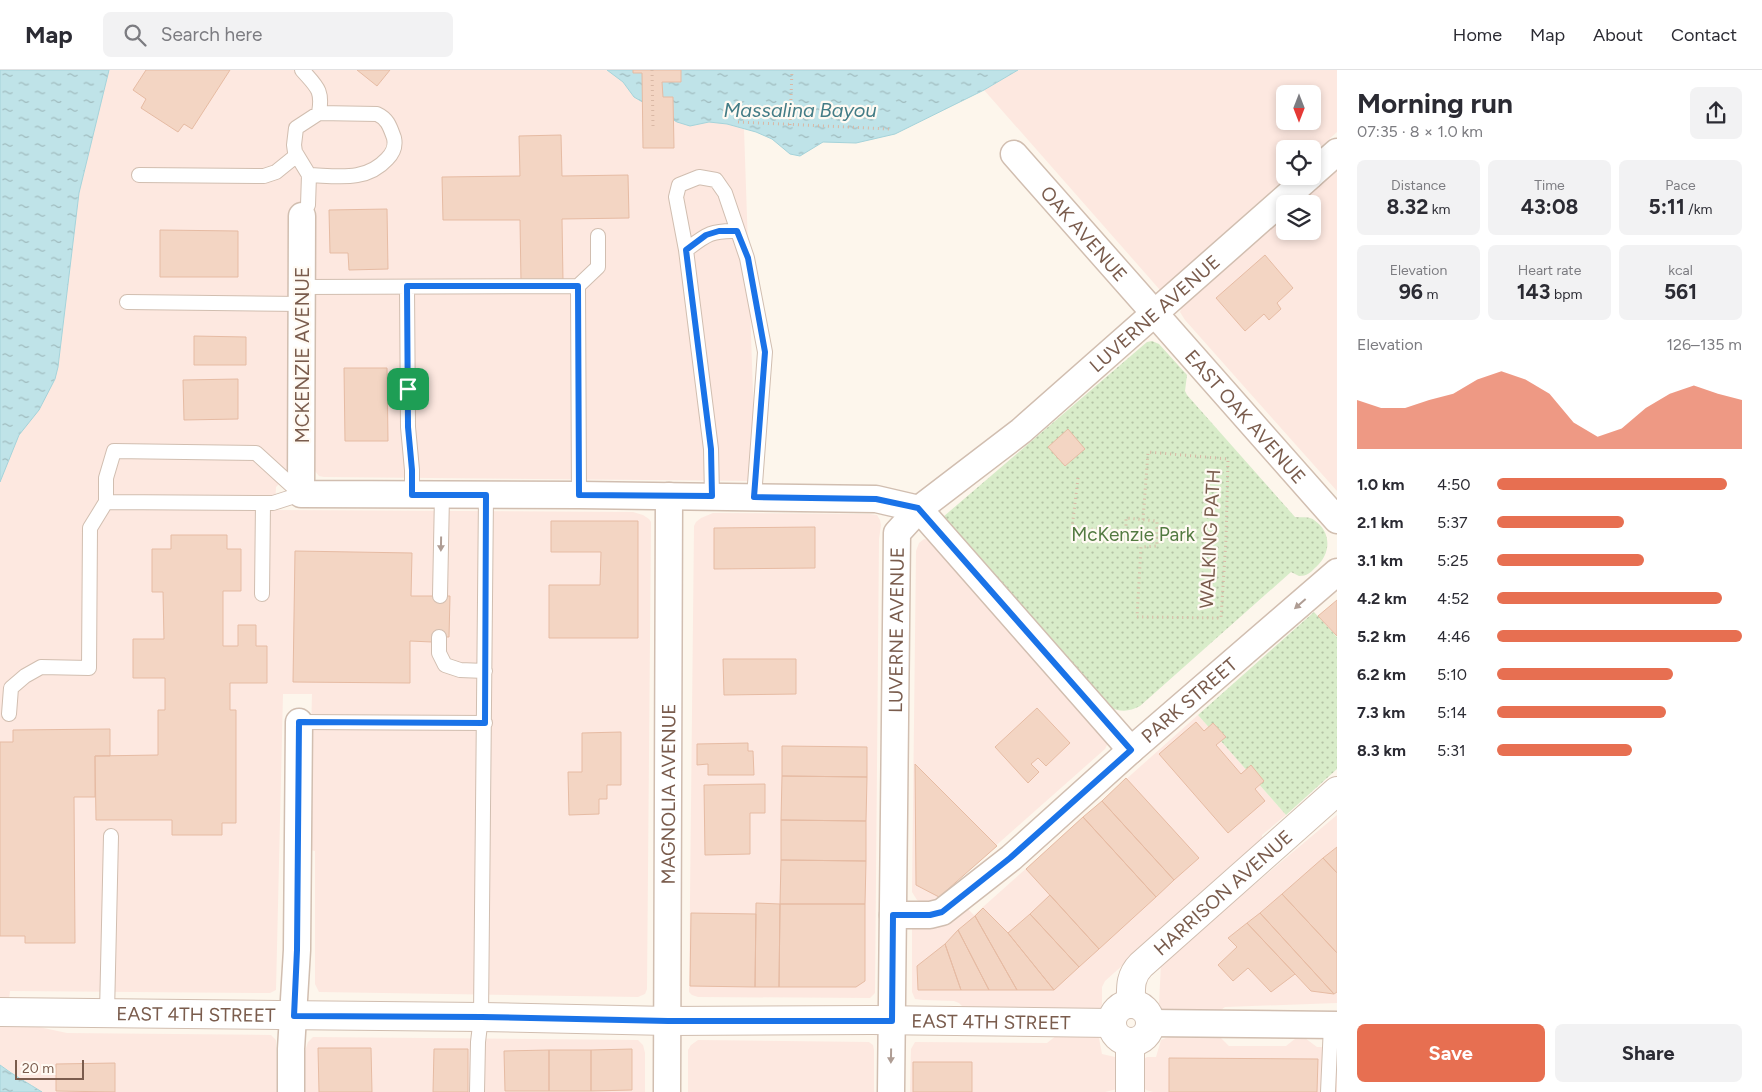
<!DOCTYPE html>
<html lang="en">
<head>
<meta charset="utf-8">
<style>
	body { margin:0; font-family:Figtree,sans-serif; background:#f2f2f3; color:#2b2b33; height:100vh; display:flex; flex-direction:column; font-size:19px; white-space:nowrap }
	* { box-sizing:border-box; margin:0 }
	p { font-size:16px; color:#7c7c81 }
	.icon { flex:none; width:28px; height:28px; fill:none; stroke:currentColor; stroke-width:2; stroke-linecap:round; stroke-linejoin:round }
	.map { position:relative; flex:1; overflow:hidden }
	.panel { display:flex; flex-direction:column; background:#fff; width:425px }
	.panel>* { flex:none }
	.needle { width:32px; rotate:180deg }
	.controls { position:absolute; left:1276px; top:15px; display:grid; gap:10px }
	.controls a { display:grid; place-items:center; width:45px; height:45px; border-radius:8px; background:#fff; box-shadow:0 2px 8px #0003; font-size:25px }
	.scale { position:absolute; left:15px; bottom:12px; width:69px; box-sizing:border-box; padding-left:5px; border:2px solid #7a5c4d; border-top:0; font-size:14px; line-height:18px; white-space:nowrap; color:#7a5c4d; -webkit-text-stroke:4px #fffaf3; paint-order:stroke }
	.pin { position:absolute; display:grid; place-items:center; width:42px; height:42px; color:#fff; margin:-21px; border-radius:10px; box-shadow:0 2px 8px #0006 }
	.round { display:grid; place-items:center; flex:none; width:52px; height:52px; border-radius:8px; background:#f2f2f3 }
	.overview { display:flex; align-items:center; justify-content:space-between; height:85px; padding:0 20px }
	h1 { font-size:28px; font-weight:700; line-height:38px }
	.metrics { display:grid; grid-template-columns:repeat(3,1fr); gap:8px; height:85px; padding:5px 20px }
	.metrics div { display:grid; align-content:center; border-radius:8px; background:#f2f2f3; text-align:center }
	.metrics b { font-size:21px; font-weight:700 }
	.metrics small { font-size:14px; font-weight:400 }
	.metrics p { font-size:14px }
	.chart { height:140px; padding:10px 20px }
	.chart p { display:flex; justify-content:space-between }
	.chart svg { width:100%; height:90px; margin-top:5px; fill:#e76f51; opacity:.7 }
	.primary-button { display:flex; gap:10px; margin-top:auto; padding:10px 20px }
	.primary-button a { flex:1; height:58px; border-radius:8px; background:#e76f51; color:#fff; font-size:20px; font-weight:700; line-height:58px; text-align:center }
	.primary-button a+a { background:#f2f2f3; color:#2b2b33 }
	ul { padding:0 20px; list-style:none; font-size:16px }
	li { display:grid; grid-template-columns:80px 60px 1fr; align-items:center; height:38px }
	li i { height:12px; border-radius:6px; background:#e76f51 }
	header { display:flex; align-items:center; gap:30px; box-sizing:border-box; height:70px; padding:0 25px; background:#fff; border-bottom:1px solid #e1e1e2 }
	header strong { font-size:24px }
	nav { display:flex; gap:28px; margin-inline-start:auto; font-size:18px }
	.search { width:350px; height:45px; background:#f2f2f3; display:flex; align-items:center; gap:12px; box-sizing:border-box; padding:0 18px; border-radius:8px; color:#7c7c81; font-size:19px }
	main { display:flex; flex:1; min-height:0 }
	.map>svg:first-child { display:block }
</style>
</head>
<body>
<header>
<strong>Map</strong>
<div class="search"><svg class="icon" aria-label="search" viewBox="0 0 24 24"><circle cx="10" cy="10" r="6"/><path d="M15 15l6 6"/></svg>Search here</div>
<nav><a>Home</a><a>Map</a><a>About</a><a>Contact</a></nav>
</header>
<main>
<div class="map">
<svg width="1337" height="1022" viewBox="0 0 1337 1022">
	<defs>
		<pattern id="grass-dots" width="8" height="8" patternUnits="userSpaceOnUse" patternTransform="scale(1.25)"><rect width="8" height="8" fill="#d8ecc9"/><path d="M2 2h.1M6 6h.1" fill="none" stroke="#b4c2a5" stroke-width="1.8" stroke-linecap="round"/></pattern>
		<pattern id="water-ripples" width="26" height="14" patternUnits="userSpaceOnUse" patternTransform="scale(1.25)"><rect width="26" height="14" fill="#bfe3e8"/><path d="M2 4q2-2 4 0t4 0M15 11q2-2 4 0t4 0" fill="none" stroke="#a0bbbe"/></pattern>
	</defs>
	<rect width="100%" height="100%" fill="#fdf6ec"/>
	<path fill="#fde8e0" fill-rule="evenodd" d="M109 0H607L623 12 634 27 690 56 709 52 727 54 744 59 756 411 324 407 319 406 314 400 316 140H292L291 402 276 417 275 440 633 442 643 445 649 449 651 452 647 919 645 924 638 927 319 922 315 914V781L310 780 308 775 312 624H283L276 920 270 923 10 921 9 929H0V412L19 365 39 339 55 309 58 297 79 123Z
		M1018 0H1337V62L1313 84 1312 79H1285V106H1288L1160 220 984 20ZM1285 24H1312V51H1285Z
		M1337 99V421L1185 250 1180 242 1183 235 1285 145V161H1312V134H1298Z
		M713 443 870 444 877 445 880 450 881 455 879 469 875 923 870 928 698 927 692 925 689 922 694 456 696 452 701 448Z
		M924 469 934 471 1108 673 1105 679 931 833H923L917 830 912 822 916 481 919 473Z
		M1198 645 1286 745 1262 765V771L1105 911 1102 917V935L1099 940H966L959 933 954 931 923 930 915 929 912 922V855L967 838 974 845Z
		M1337 745V933L1225 937 1218 942 1162 940 1159 934 1161 893Z
		M0 956 39 957 67 963 271 965 276 970 277 1022H42L0 995Z
		M1057 965 1097 966 1099 968 1102 984 1115 987 1116 990 1117 1019 1105 1022H910L911 979 915 972 1047 973Z
		M1171 966H1219L1229 976H1286L1296 968H1305L1317 977H1337V1022H1153L1146 1020 1143 1016 1144 989 1147 987H1156L1161 970Z
		M313 967 638 970 643 975 645 983V1022H303L305 981 308 972Z
		M698 970 869 972 873 975 874 980V1022H688V980L691 975Z"/>
	<path fill="url(#grass-dots)" d="M1152 271 1159 274 1187 305 1185 321 1187 325 1295 447C1301 448 1309 446 1314 450 1332 462 1331 484 1316 497 1310 503 1307 506 1299 506L1291 502 1140 636C1129 642 1120 642 1109 637L943 447 1147 272Z
		M1314 542 1337 567V699L1286 745 1198 645Z"/>
	<path fill="url(#water-ripples)" stroke="#a5d3da" d="M0 0H109L79 123 58 297 55 309 39 340 19 365 0 412Z
		M607 0H1018L984 20 895 64 856 73 823 72 800 86 790 84 772 69 756 62 727 54 709 52 690 56 677 52 634 27 623 12Z
		M0 995C13 1005 28 1013 42 1022H0Z"/>
	<path fill="#f3d5c3" stroke="#e6bba3" d="M146 0H230L192 59 184 54 178 62 141 38 146 29 133 20Z
		M357 0H390L377 16Z
		M633 0H681V12H662L663 27H673L674 78H643L642 3H633Z
		M561 65 562 106 628 105 629 148 562 149 563 211 521 212 520 150H443L442 107 520 106 519 66Z
		M387 139 388 199 349 200 348 183H330L329 140Z
		M160 160 238 161V207H160Z
		M1265 185 1293 218 1277 233 1281 239 1269 250 1264 244 1245 261 1216 228Z
		M194 266 246 267V295H194Z
		M344 298H387L388 371H345Z
		M238 309V349L184 350 183 310Z
		M1068 359 1085 379 1065 396 1048 377Z
		M551 451H638V568H549V515H600L601 482H551Z
		M815 457V498L714 499V458Z
		M171 465H227V479H241V521H223V576H238V555H256V576H267V613H230V640H236V753H222V765H172V750H96L95 686 158 685V640H165V608H133V569H164L163 522H152V479H171Z
		M295 481 412 483 411 526H450L449 567H432V572L410 571V613L293 612Z
		M1337 530V566L1318 546Z
		M723 589H796V624L724 625Z
		M1037 638 1070 673 1046 696 1038 688 1031 694 1039 702 1028 713 995 677Z
		M1196 652 1204 661 1213 653 1226 667 1216 675 1241 704 1251 695 1264 711 1255 719 1265 731 1228 763 1159 684Z
		M110 659V686H95V727H74L75 873H25V866H0V672H13V660Z
		M621 662V715H607V729H599V744L569 745 568 702H582V663Z
		M748 673V681H753L754 705H708V694L697 695V674Z
		M782 676 867 677V707L782 706Z
		M915 694 997 776 939 827 916 815Z
		M782 706 867 707 866 751 781 750Z
		M1126 708 1199 788 1174 810 1102 731Z
		M765 714V743H750V784L705 785 704 715Z
		M1102 731 1174 810 1156 827 1083 747Z
		M1083 747 1156 827 1099 879 1026 799Z
		M781 750 866 751V791L781 790Z
		M1337 777V803L1323 788Z
		M1323 788 1337 803V883L1282 824Z
		M781 790 866 791 865 834H780Z
		M1282 824 1337 883V922L1334 924 1260 843Z
		M1050 825 1099 879 1079 897 1030 844Z
		M756 833 780 834 779 917H755Z
		M780 834H865V911L856 917H779Z
		M983 838 1008 863 1054 920H1017L975 846Z
		M691 843 756 844 755 917 690 916Z
		M1260 843 1334 924 1311 921 1247 853Z
		M1030 844 1079 897 1054 920 1008 863Z
		M975 846 1017 920H989L958 860Z
		M1247 853 1295 904 1271 922 1248 898 1233 911 1218 895 1237 877 1228 868Z
		M958 860 989 920H961L945 874Z
		M945 874 961 920H918L917 896Z
		M318 978H371L372 1022H319Z
		M434 979H468V1022H433Z
		M632 979V1020L591 1021V980Z
		M549 980H591V1021H549Z
		M549 980V1021H505L504 981Z
		M1169 988 1318 989 1317 1022H1169Z
		M913 992H972V1022H913Z
		M115 993V1022L56 1021V994Z"/>
	<g fill="none" stroke-linecap="round" stroke-linejoin="round">
		<g stroke="#d1beb0" stroke-width="16">
			<path id="service" d="M139 105 264 106 276 102 297 85
				M309 105C338 106 366 112 387 89 393 83 396 77 394 68 390 57 388 49 377 44L319 43
				M302 146 308 135 309 105 295 82 294 75 296 58 319 43C323 20 317 17 302 0
				M686 180C706 165 711 160 737 161
				M302 217 578 216
				M407 217 408 357 412 400V425
				M127 232 302 234
				M114 381 256 383 301 424 273 433 106 432V408Z
				M579 425 578 216 598 197V166
				M712 426 711 379 686 180 676 127 679 115 699 107 716 110 725 123 747 188 765 282 754 427
				M262 524 263 433
				M440 526 442 425
				M439 567V583L445 595 460 600 485 601
				M9 644 11 618 25 606 41 597 89 598 90 458 106 432
				M299 652 485 653
				M107 943 111 766
				M477 1022 478 972 481 947 486 425
				M1328 1022 1331 955"/>
		</g>
		<g stroke="#d1beb0" stroke-width="29">
			<g id="minor">
				<path id="s1" d="M1014 84 1337 450"/>
				<path d="M1312 104 1337 82"/>
				<path d="M302 146 301 424 579 425 876 429 919 439"/>
				<path d="M919 439 1131 680"/>
				<path id="s2" d="M893 845H930L942 842 1011 788 1131 680 1337 502"/>
				<path d="M1150 953 1337 955"/>
				<path d="M291 1022V979L297 880 299 652"/>
				<path id="s3" d="M667 1022 669 426"/>
				<path id="s4" d="M891 1022 897 463 919 439 1021 361 1310 106"/>
			</g>
		</g>
		<g stroke="#d1beb0" stroke-width="30">
			<g id="tertiary">
				<circle cx="1131" cy="953" r="19"/>
				<path id="s5" d="M1131 934C1131 919 1129 907 1141 895L1337 721"/>
				<path id="s6" d="M0 942 481 947 668 951 872 950 1111 953"/>
				<path d="M1130 1022V973"/>
			</g>
		</g>
		<path stroke="#d9b8a5" stroke-width="3" stroke-dasharray="1 4" stroke-linecap="butt" d="M652 0 653 56
			M738 52 890 59
			M790 55 792 0
			M1078 408 1072 458 1126 461V448L1157 451V476L1141 477 1137 547 1221 548 1226 469 1228 389 1148 382 1143 450"/>
		<use href="#service" stroke="#fff" stroke-width="14"/>
		<use href="#minor" stroke="#fff" stroke-width="26"/>
		<use href="#tertiary" stroke="#fff" stroke-width="28"/>
	</g>
	<defs><path id="oneway-solid" d="M-6-.8H1V-3.2L6.5 0L1 3.2V.8H-6Z" transform="scale(1.25)"/></defs>
	<g fill="#af9d94">
		<use href="#oneway-solid" transform="translate(441 474) rotate(91)"/>
		<use href="#oneway-solid" transform="translate(1300 534) rotate(139)"/>
		<use href="#oneway-solid" transform="translate(891 986) rotate(91)"/>
	</g>
	<g fill="none" stroke-linecap="round" stroke-linejoin="round">
		<g stroke="#fff" stroke-width="10">
			<path id="route" d="M719 161H737L748 188 765 282 754 427 876 429 918 438 1131 680 1010 788 942 842 930 845H893L892 951H668L482 947 294 946 297 880 299 652 485 653 486 425H412V400L408 357 407 216H578L579 425 712 426 711 379 686 180 706 165Z"/>
		</g>
		<use href="#route" stroke="#1a73e8" stroke-width="6"/>
	</g>
	<g text-anchor="middle" dominant-baseline="central" stroke-width="4.5" stroke-linejoin="round" paint-order="stroke">
		<g font-size="19" fill="#7a5c4d" stroke="#fffaf3">
			<text stroke="none"><textPath href="#s1" startOffset="106">OAK AVENUE</textPath></text>
			<text stroke="none"><textPath href="#s4" startOffset="898">LUVERNE AVENUE</textPath></text>
			<text transform="translate(302 285) rotate(-90)">MCKENZIE AVENUE</text>
			<text stroke="none"><textPath href="#s1" startOffset="350">EAST OAK AVENUE</textPath></text>
			<text transform="translate(1210 469) rotate(-87)">WALKING PATH</text>
			<text stroke="none"><textPath href="#s4" startOffset="462">LUVERNE AVENUE</textPath></text>
			<text stroke="none"><textPath href="#s2" startOffset="375">PARK STREET</textPath></text>
			<text stroke="none"><textPath href="#s3" startOffset="298">MAGNOLIA AVENUE</textPath></text>
			<text stroke="none"><textPath href="#s5" startOffset="151">HARRISON AVENUE</textPath></text>
			<text stroke="none"><textPath href="#s6" startOffset="196">EAST 4TH STREET</textPath></text>
			<text stroke="none"><textPath href="#s6" startOffset="991">EAST 4TH STREET</textPath></text>
		</g>
		<g font-size="19" fill="#537a41" stroke="#fffaf3">
			<text x="1133" y="464">McKenzie Park</text>
		</g>
		<g font-size="20" font-style="italic" fill="#437c86" stroke="#fffaf3">
			<text x="800" y="40">Massalina Bayou</text>
		</g>
	</g>
</svg>
<div class="controls">
<a><svg class="needle" viewBox="-14 -14 28 28"><path d="M0-13l5 13h-10z" fill="#e53935"/><path d="M0 13l5-13h-10z" fill="#7c7c81"/></svg></a>
<a><svg class="icon" aria-label="locate" viewBox="0 0 24 24"><circle cx="12" cy="12" r="6"/><path d="M12 2v4M12 18v4M2 12h4M18 12h4"/></svg></a>
<a><svg class="icon" aria-label="layers" viewBox="0 0 24 24"><path d="M12 4l9 5-9 5-9-5zM3 14l9 5 9-5"/></svg></a>
</div>
<div class="scale">20 m</div>
<div class="pin" style="left:408px;top:319px;background:#1e9e55"><svg class="icon" aria-label="arrive" viewBox="0 0 24 24"><path d="M6 21V4h12l-3 4 3 4H6"/></svg></div>
</div>
<section class="panel">
<div class="overview"><div><h1>Morning run</h1><p>07:35 · 8 × 1.0 km</p></div><a class="round"><svg class="icon" aria-label="share" viewBox="0 0 24 24"><path d="M12 15V3M7 8l5-5 5 5M5 13v7h14v-7"/></svg></a></div>
<div class="metrics">
<div><p>Distance</p><b>8.32<small> km</small></b></div>
<div><p>Time</p><b>43:08</b></div>
<div><p>Pace</p><b>5:11<small> /km</small></b></div>
</div>
<div class="metrics">
<div><p>Elevation</p><b>96<small> m</small></b></div>
<div><p>Heart rate</p><b>143<small> bpm</small></b></div>
<div><p>kcal</p><b>561</b></div>
</div>
<div class="chart"><p><span>Elevation</span>126–135 m</p>
<svg viewBox="0 0 160 44" preserveAspectRatio="none"><path d="M0 44V20L10 24L20 24L30 20L40 17L50 10L60 6L70 10L80 17L90 31L100 38L110 34L120 24L130 17L140 13L150 17L160 20V44z"/></svg>
</div>
<ul>
<li><b>1.0 km</b>4:50<i style="width:94%"></i></li>
<li><b>2.1 km</b>5:37<i style="width:52%"></i></li>
<li><b>3.1 km</b>5:25<i style="width:60%"></i></li>
<li><b>4.2 km</b>4:52<i style="width:92%"></i></li>
<li><b>5.2 km</b>4:46<i style="width:100%"></i></li>
<li><b>6.2 km</b>5:10<i style="width:72%"></i></li>
<li><b>7.3 km</b>5:14<i style="width:69%"></i></li>
<li><b>8.3 km</b>5:31<i style="width:55%"></i></li>
</ul>
<div class="primary-button"><a>Save</a><a>Share</a></div>
</section>
</main>
</body>
</html>
